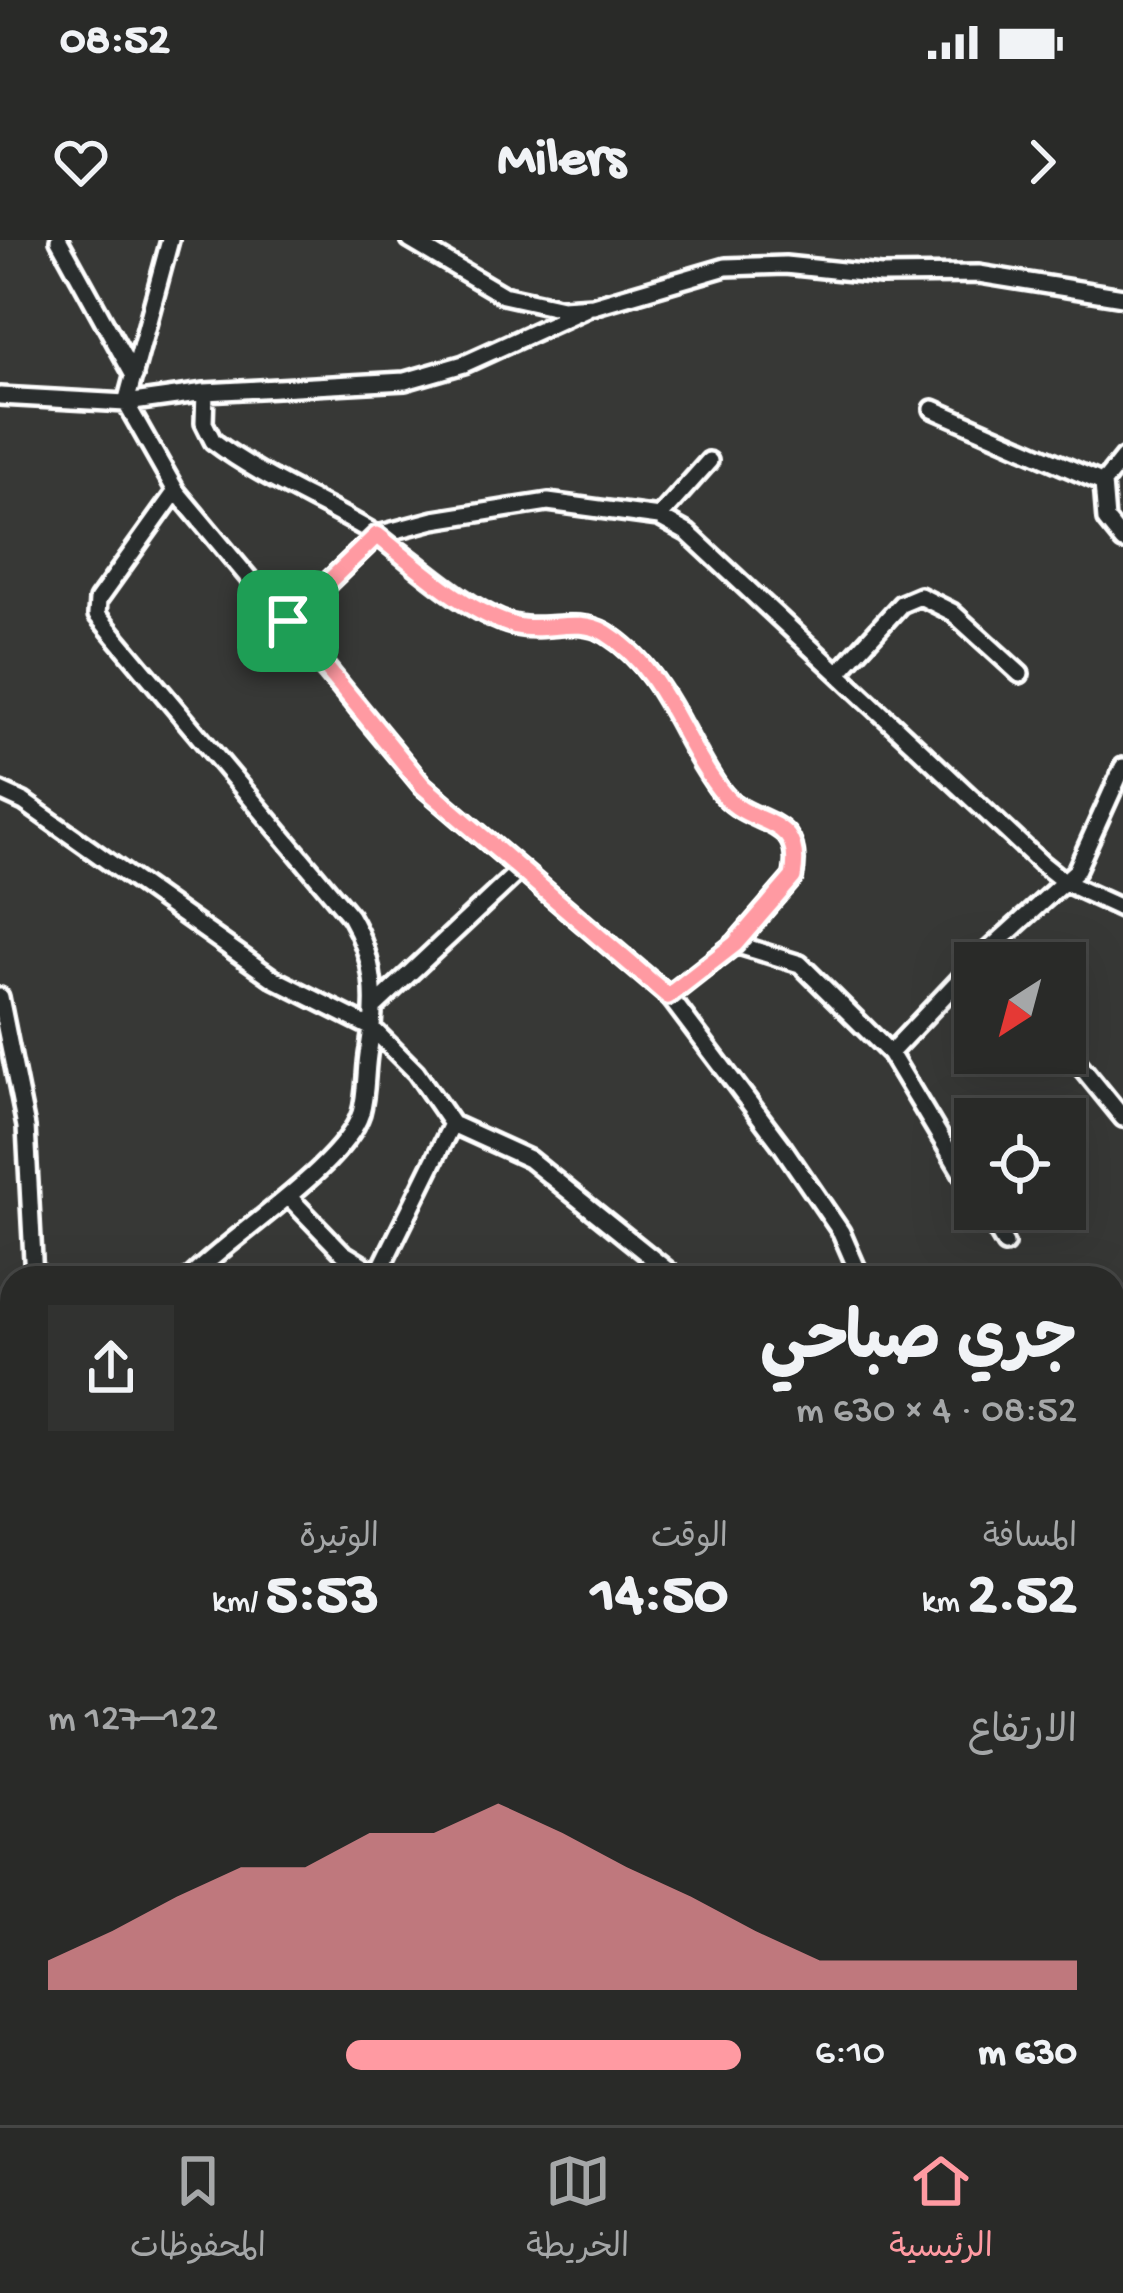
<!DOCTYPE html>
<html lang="ar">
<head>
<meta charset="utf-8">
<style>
	body { margin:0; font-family:"Gochi Hand","Playpen Sans Arabic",sans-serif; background:#313230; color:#f1f3f6; direction:rtl; height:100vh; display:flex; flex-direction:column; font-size:45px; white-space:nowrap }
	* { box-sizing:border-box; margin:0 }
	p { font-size:39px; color:#a5a7a8 }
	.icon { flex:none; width:66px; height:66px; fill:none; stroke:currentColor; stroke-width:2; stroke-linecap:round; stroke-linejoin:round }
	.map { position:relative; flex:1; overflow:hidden; direction:ltr }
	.panel { position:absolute; left:0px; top:1026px; width:1125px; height:861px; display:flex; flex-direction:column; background:#292a28; border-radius:36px 36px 0 0; box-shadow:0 12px 48px #0002,0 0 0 3px #454645; direction:rtl }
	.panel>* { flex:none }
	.needle { width:78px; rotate:216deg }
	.buttons { position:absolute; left:954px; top:702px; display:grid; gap:24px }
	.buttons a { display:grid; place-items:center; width:132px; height:132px; border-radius:0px; background:#292a28; box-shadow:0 12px 48px #0002,0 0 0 3px #454645; font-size:60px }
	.pin { position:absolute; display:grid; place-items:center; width:102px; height:102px; color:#fff; margin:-51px; border-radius:24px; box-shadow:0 6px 18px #0006 }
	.round { display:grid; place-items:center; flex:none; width:126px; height:126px; border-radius:0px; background:#313230 }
	.head { display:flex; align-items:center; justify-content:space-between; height:204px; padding:0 48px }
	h1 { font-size:66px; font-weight:700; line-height:90px }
	.stats { display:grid; grid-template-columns:repeat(3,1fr); gap:18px; height:204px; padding:12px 48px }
	.stats div { display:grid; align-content:center }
	.stats b { font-size:60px; font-weight:700 }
	.stats small { font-size:33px; font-weight:400 }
	.stats p { font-size:33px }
	.chart { height:336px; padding:24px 48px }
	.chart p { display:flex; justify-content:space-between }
	.chart svg { width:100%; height:216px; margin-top:12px; fill:#ff9aa2; opacity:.7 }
	ul { padding:0 48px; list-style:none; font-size:39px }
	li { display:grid; grid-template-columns:192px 144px 1fr; align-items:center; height:90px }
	li i { height:30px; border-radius:15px; background:#ff9aa2 }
	.status { display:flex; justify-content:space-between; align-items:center; height:84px; padding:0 60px; background:#292a28; direction:ltr }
	.status svg { height:33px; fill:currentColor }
	header { display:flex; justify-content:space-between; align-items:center; height:156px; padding:0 48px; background:#292a28; font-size:54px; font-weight:700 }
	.tab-bar { display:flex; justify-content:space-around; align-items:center; height:168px; border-top:3px solid #454645; background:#292a28; font-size:33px; color:#a5a7a8 }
	.tab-bar a { display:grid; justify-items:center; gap:6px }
	.tab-bar .on { color:#ff9aa2 }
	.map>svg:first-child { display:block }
</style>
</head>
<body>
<div class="status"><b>08:52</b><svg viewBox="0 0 49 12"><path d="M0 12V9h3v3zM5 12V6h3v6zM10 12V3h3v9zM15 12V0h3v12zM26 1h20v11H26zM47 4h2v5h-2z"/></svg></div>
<header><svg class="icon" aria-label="forward" viewBox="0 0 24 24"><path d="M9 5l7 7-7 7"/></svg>Milers<svg class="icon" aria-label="heart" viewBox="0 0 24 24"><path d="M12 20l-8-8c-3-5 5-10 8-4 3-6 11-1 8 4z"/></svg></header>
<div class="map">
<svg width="1123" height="1885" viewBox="0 0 1123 1885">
	<rect width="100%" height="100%" fill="#373836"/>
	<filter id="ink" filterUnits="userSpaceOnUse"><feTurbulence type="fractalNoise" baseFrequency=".00833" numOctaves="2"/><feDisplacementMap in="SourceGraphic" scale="24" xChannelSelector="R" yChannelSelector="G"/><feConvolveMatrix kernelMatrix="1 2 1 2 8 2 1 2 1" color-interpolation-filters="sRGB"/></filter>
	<g filter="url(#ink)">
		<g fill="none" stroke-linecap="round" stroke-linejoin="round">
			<g stroke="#fff" stroke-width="24">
				<path id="minor" d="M59 0 134 136
					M170 0 126 163 176 251 423 546 669 756 782 906 841 992 861 1038
					M410 0 503 55 562 68 593 66 726 27 785 25 881 35 979 34 1123 57
					M205 152 204 183 213 201C260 237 320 261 372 292 416 319 452 358 500 380 535 396 574 374 607 394 663 429 684 497 719 549 746 588 806 571 793 637L735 704 669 756
					M0 156 126 163 205 152 405 141 464 124 587 68
					M933 169 1103 243 1106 280 1123 301
					M1103 243 1123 218
					M176 251 98 360 97 375 350 676C376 720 377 759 369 809 365 829 367 852 361 873 344 926 232 995 190 1038
					M659 277 709 221
					M288 381 377 295 434 280 548 262 659 277 688 293 1041 623 1066 643 1123 669
					M840 431 901 364 920 356 952 372 1020 434
					M0 551 24 562 274 739 372 788 416 832 452 884 376 1038
					M735 704 800 724 890 813 975 955
					M0 757 26 887 34 1038
					M376 765 520 630
					M1065 807 1123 878
					M890 813 980 718 1076 631 1123 527
					M452 884 529 919 677 1038
					M289 957 343 1013 382 1037
					M984 969 1005 1004
					M1113 1220 1123 1205
					M1113 1348 1123 1355
					M0 1521 12 1562
					M0 1854 12 1853
					M1113 1863 1123 1859
					M0 1872 12 1871
					M218 1875 220 1885
					M723 1875 730 1885
					M975 1875 981 1885
					M476 1885 480 1875
					M1058 1885 1083 1875"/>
			</g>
			<use href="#minor" stroke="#2a2d2e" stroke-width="15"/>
		</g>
	</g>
	<g fill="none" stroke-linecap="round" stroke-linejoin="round" filter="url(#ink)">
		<g stroke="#fff" stroke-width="24">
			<path id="route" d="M377 295C418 327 465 372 516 386 546 393 577 376 606 393 667 430 681 505 725 556 753 589 805 574 793 637L735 704 668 756 423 546 288 381Z"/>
		</g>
		<use href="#route" stroke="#ff9aa2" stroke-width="15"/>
	</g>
</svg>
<div class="buttons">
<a><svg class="needle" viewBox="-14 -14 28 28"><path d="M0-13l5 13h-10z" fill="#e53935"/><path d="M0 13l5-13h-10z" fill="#a5a7a8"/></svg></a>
<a><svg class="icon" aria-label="locate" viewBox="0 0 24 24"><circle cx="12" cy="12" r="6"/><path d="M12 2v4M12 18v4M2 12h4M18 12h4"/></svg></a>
</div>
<div class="pin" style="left:288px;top:381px;background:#1e9e55"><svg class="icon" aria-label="arrive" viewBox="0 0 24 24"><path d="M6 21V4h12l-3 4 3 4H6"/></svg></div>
<section class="panel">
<div class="head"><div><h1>جري صباحي</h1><p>08:52 · 4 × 630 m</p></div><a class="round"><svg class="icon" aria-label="share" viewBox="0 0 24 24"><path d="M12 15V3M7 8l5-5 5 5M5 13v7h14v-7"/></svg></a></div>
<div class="stats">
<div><p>المسافة</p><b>2.52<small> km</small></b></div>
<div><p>الوقت</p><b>14:50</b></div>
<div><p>الوتيرة</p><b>5:53<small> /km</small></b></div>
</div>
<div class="chart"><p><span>الارتفاع</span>122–127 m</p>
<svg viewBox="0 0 160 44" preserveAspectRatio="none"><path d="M0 44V38L10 32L20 25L30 19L40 19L50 12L60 12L70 6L80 12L90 19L100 25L110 32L120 38L130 38L140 38L150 38L160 38V44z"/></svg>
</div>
<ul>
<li><b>630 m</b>6:10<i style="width:57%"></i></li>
</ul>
</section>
</div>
<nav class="tab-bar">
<a class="on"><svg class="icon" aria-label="home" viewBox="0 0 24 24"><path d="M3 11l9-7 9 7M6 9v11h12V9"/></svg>الرئيسية</a>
<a><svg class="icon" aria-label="map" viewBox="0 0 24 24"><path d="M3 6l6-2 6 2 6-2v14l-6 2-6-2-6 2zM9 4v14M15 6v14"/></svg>الخريطة</a>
<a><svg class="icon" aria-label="saved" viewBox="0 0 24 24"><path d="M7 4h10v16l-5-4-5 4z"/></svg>المحفوظات</a>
</nav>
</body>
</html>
